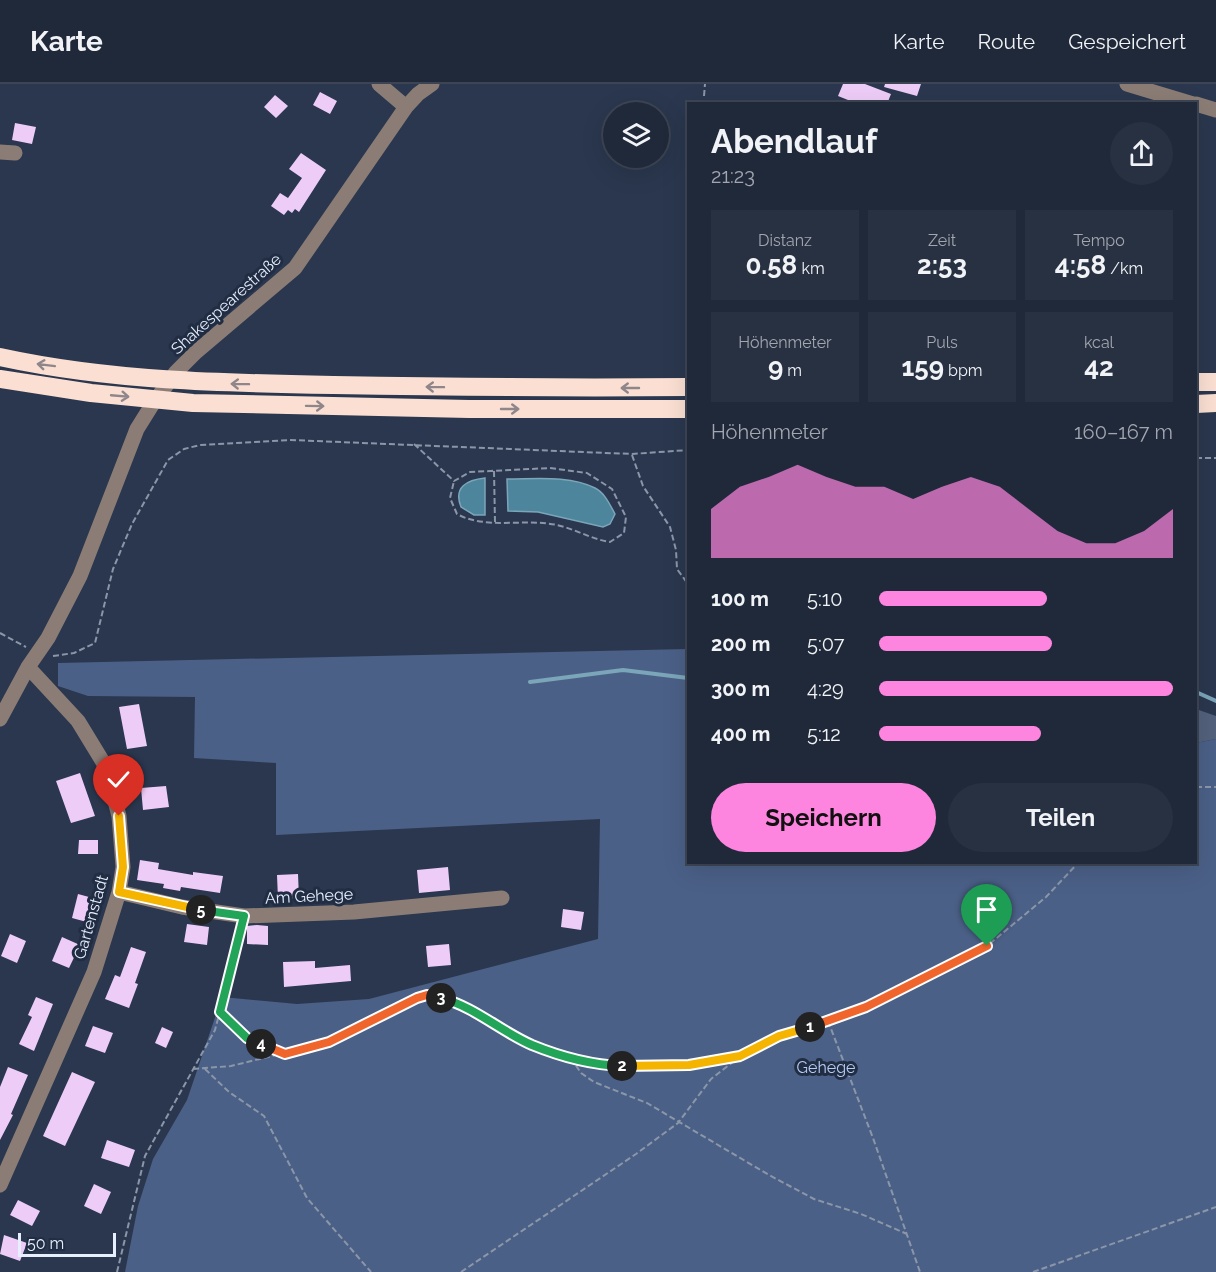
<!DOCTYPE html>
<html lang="de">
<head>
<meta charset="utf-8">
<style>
	body { margin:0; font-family:Raleway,sans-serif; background:#283142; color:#f1f3f6; height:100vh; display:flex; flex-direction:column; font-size:22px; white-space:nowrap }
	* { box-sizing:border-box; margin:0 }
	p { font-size:20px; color:#a2a6af }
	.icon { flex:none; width:33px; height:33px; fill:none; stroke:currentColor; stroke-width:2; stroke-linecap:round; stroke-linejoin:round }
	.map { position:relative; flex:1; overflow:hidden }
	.side { position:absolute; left:687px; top:18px; width:510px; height:762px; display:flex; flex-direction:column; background:#20293a; border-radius:0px; box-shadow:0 6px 24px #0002,0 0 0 2px #3d4554 }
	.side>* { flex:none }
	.buttons { position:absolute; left:603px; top:18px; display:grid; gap:12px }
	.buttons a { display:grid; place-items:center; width:66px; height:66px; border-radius:50%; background:#20293a; box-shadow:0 6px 24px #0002,0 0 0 2px #3d4554; font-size:30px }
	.scale { position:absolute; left:18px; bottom:15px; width:98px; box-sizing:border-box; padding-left:6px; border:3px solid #e7effe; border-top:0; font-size:16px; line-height:21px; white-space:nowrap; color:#e7effe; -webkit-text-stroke:4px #212d43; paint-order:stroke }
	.pin { position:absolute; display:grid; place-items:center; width:51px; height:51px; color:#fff; margin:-62px -26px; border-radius:50% 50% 50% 0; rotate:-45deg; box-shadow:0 0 6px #0007 }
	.pin .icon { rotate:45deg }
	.km { position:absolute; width:30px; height:30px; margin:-15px; border-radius:50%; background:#222; color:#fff; font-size:16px; line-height:30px; text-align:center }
	.round { display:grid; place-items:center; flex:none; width:63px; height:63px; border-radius:32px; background:#283142 }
	.summary { display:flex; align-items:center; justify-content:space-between; height:102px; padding:0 24px }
	h1 { font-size:33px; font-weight:700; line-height:45px }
	.metrics { display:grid; grid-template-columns:repeat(3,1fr); gap:9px; height:102px; padding:6px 24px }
	.metrics div { display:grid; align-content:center; border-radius:0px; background:#283142; text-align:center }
	.metrics b { font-size:26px; font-weight:700 }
	.metrics small { font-size:16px; font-weight:400 }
	.metrics p { font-size:16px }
	.chart { height:168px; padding:12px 24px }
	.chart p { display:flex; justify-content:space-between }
	.chart svg { width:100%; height:108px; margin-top:6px; fill:#fe85df; opacity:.7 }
	.primary-button { display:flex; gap:12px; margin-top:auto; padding:12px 24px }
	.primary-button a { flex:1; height:69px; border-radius:36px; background:#fe85df; color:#111; font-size:24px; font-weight:700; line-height:69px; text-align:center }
	.primary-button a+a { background:#283142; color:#f1f3f6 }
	ul { padding:0 24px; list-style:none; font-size:20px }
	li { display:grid; grid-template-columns:96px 72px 1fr; align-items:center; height:45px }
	li i { height:15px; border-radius:8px; background:#fe85df }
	header { display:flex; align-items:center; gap:36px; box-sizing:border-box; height:84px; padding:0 30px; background:#20293a; border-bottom:2px solid #3d4554 }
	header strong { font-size:28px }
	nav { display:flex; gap:33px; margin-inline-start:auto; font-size:21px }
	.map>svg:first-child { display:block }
</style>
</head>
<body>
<header>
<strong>Karte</strong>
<nav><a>Karte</a><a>Route</a><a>Gespeichert</a></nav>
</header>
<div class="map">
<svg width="1216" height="1188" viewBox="0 0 1216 1188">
	<rect width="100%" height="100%" fill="#2a374e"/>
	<path fill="#53617c" d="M1196 625 1216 632V655L1196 659Z"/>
	<path fill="#4b6087" d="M688 565V778H1196V659L1216 655V1188H125L138 1122 153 1075 187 1016 222 913 297 920 369 915 598 855 600 735 276 751V679L194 674 195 613 88 612 58 602V579Z"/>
	<path fill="#4d859c" stroke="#7ba5b9" stroke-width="1.5" d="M485 394V431H474L461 423C453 403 467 396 485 394Z
		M507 395C535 395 570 391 595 404 605 409 610 421 615 430L610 440 603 443 538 428 508 427Z"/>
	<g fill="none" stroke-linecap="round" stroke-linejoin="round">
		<path stroke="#7ba5b9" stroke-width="4" d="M530 598 623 586 688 594
			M1196 608 1216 617"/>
	</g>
	<path fill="#eeccf8" d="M843 0H865L891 10 887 20H858L838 12Z
		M885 0H921L917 12 884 3Z
		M320 8 337 17 330 30 313 21Z
		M275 11 288 22 276 34 264 23Z
		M15 39 36 43 32 60 12 56Z
		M301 69 326 86 299 128 295 125 292 129 288 126 284 131 271 122 280 109 288 114 302 94 289 85Z
		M139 620 147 662 127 665 119 623Z
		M80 689 95 732 71 739 56 697Z
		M166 702 169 723 143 726 141 704Z
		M79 756H98V770H78Z
		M140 776 159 779 158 785 193 791V788L223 792 220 809 181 803 180 807 163 804 164 800 137 796Z
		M448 783 450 806 419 809 417 786Z
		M298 790 299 814 278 815 277 791Z
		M78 810 100 816 94 840 72 834Z
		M563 825 584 828 581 846 561 843Z
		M187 840 209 843 207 861 184 858Z
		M257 841 268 842V861L247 860V842Z
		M10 850 26 857 17 879 1 872Z
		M62 853 80 861 69 884 52 877Z
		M449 860 451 881 428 883 426 862Z
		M131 863 146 868 135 899 138 900 129 924 105 915 115 891 120 893Z
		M315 877V884L350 881 351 897 284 903 283 878Z
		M36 913 53 920 34 967 19 960 32 933 28 931Z
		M93 942 113 949 105 969 85 962Z
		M162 943 173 948 166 964 155 959Z
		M8 983 28 991 11 1030 13 1031 0 1056V1003Z
		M72 988 95 998 65 1062 43 1052Z
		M107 1056 135 1066 129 1083 101 1074Z
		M94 1100 111 1108 101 1130 84 1122Z
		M18 1116 40 1127 32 1142 10 1131Z
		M4 1151 27 1159 20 1177 0 1170Z"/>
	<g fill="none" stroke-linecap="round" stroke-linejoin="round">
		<path stroke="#8b96a9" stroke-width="2" stroke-dasharray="6 3" stroke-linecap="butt" d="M704 12 705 0
			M414 360 454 397 470 388 550 384 587 389 612 405 626 433 624 449 610 458C591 455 575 445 557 441 524 434 486 446 457 430L450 414 454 397
			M632 371 643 402 670 443 676 466 677 485 688 500
			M1196 374H1216
			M494 387 495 438
			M0 549 26 563
			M53 572 74 569 95 559 113 485 132 440 168 376 184 365 200 361 290 356 632 370 688 366
			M1196 703H1216
			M220 928 247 953 285 970
			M828 937 873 1054 920 1188
			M571 974 581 989 594 998 647 1019 769 1091 814 1115 861 1130 907 1150
			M193 985 231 982 329 958 427 911C448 916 467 923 487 934 502 942 515 953 530 960 596 991 670 984 739 972
			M205 985 229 1008 264 1032 307 1114 371 1188
			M117 1188 145 1072 215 946 241 847
			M461 1188 636 1070 678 1039 711 995 747 967 779 953 866 923 987 862 1046 813 1079 778
			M1033 1188 1216 1123"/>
		<path stroke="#8b7d76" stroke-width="15" d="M379 0 406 23
			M1127 0 1193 20
			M1196 20 1216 26
			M0 68 15 69
			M0 635 28 583 48 554 80 492 137 345 152 321 176 288 196 268 295 184 406 23 418 10 432 0
			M119 808 182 823 244 832 354 828 502 814
			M0 1101 94 888 119 808 123 783 119 732 106 683 78 637 28 583"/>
		<path stroke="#fadfd2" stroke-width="18" d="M0 273C110 297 223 299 334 301 452 303 570 304 688 303
			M0 295 91 309 193 319 469 325H688
			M1196 298H1216
			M1196 320 1216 319"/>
	</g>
	<defs><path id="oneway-shaft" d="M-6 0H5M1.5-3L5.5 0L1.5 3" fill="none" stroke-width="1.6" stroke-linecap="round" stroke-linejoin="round" transform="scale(1.5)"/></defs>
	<g stroke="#8e868a">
		<use href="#oneway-shaft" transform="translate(46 281) rotate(-173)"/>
		<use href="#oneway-shaft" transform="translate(240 300) rotate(-179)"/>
		<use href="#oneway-shaft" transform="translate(435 303) rotate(-179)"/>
		<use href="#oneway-shaft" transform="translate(630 304) rotate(180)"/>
		<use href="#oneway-shaft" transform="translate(120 312) rotate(5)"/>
		<use href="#oneway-shaft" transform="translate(315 322) rotate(1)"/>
		<use href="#oneway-shaft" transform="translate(510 325)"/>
	</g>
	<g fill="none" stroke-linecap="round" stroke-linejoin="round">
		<g stroke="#fff" stroke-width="12">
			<path id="split-1" d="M810 943 866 923 987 862"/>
		</g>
		<g stroke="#fff" stroke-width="12">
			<path id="split-2" d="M622 982 689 981 740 972 779 952 810 943"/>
		</g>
		<g stroke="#fff" stroke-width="12">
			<path id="split-3" d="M441 914C475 923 500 947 532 961 559 972 592 981 622 982"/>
		</g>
		<g stroke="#fff" stroke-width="12">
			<path id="split-4" d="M261 960 285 970 329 958 417 914 427 911 441 914"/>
		</g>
		<g stroke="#fff" stroke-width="12">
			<path id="split-5" d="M201 826 244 832 220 928 247 954 261 960"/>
		</g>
		<g stroke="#fff" stroke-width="12">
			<path id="split-6" d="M119 732 123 783 119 808 201 826"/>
		</g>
		<use href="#split-1" stroke="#f0652b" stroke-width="8"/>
		<use href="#split-2" stroke="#f5b400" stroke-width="8"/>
		<use href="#split-3" stroke="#22a559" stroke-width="8"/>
		<use href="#split-4" stroke="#f0652b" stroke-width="8"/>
		<use href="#split-5" stroke="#22a559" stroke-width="8"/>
		<use href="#split-6" stroke="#f5b400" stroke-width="8"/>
	</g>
	<g text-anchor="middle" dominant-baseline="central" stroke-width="6" stroke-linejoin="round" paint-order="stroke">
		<g font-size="16" fill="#e7effe" stroke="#212d43">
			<text transform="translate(226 220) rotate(-42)">Shakespearestraße</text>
			<text transform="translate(309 812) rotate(-3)">Am Gehege</text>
			<text transform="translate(91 833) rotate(-74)">Gartenstadt</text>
		</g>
		<g font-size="16" fill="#b7ccf3" stroke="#212d43">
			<text x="826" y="983">Gehege</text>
		</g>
	</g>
</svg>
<div class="buttons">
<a><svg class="icon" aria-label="layers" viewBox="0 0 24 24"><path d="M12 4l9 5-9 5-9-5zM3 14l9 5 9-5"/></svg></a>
</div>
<div class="scale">50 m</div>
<div class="pin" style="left:987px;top:862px;background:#1e9e55"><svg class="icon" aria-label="arrive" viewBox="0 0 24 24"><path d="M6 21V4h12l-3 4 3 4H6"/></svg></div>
<div class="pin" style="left:119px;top:732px;background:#d93025"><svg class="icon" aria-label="check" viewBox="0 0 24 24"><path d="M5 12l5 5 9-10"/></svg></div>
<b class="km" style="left:810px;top:943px">1</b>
<b class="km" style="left:622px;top:982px">2</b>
<b class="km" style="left:441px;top:914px">3</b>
<b class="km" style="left:261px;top:960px">4</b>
<b class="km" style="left:201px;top:826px">5</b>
<section class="side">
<div class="summary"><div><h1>Abendlauf</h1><p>21:23</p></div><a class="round"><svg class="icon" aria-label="share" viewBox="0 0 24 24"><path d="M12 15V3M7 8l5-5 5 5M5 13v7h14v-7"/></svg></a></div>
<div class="metrics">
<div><p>Distanz</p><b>0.58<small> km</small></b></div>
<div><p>Zeit</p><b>2:53</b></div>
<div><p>Tempo</p><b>4:58<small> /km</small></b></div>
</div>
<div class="metrics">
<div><p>Höhenmeter</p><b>9<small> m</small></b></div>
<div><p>Puls</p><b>159<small> bpm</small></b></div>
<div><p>kcal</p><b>42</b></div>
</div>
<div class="chart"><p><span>Höhenmeter</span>160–167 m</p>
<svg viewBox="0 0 160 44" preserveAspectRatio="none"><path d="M0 44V24L10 15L20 11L30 6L40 11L50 15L60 15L70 20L80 15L90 11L100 15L110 24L120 33L130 38L140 38L150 33L160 24V44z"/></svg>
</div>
<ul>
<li><b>100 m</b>5:10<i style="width:57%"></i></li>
<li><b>200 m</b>5:07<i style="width:59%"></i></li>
<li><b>300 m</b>4:29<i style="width:100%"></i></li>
<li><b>400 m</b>5:12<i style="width:55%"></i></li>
</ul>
<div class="primary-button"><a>Speichern</a><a>Teilen</a></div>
</section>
</div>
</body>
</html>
